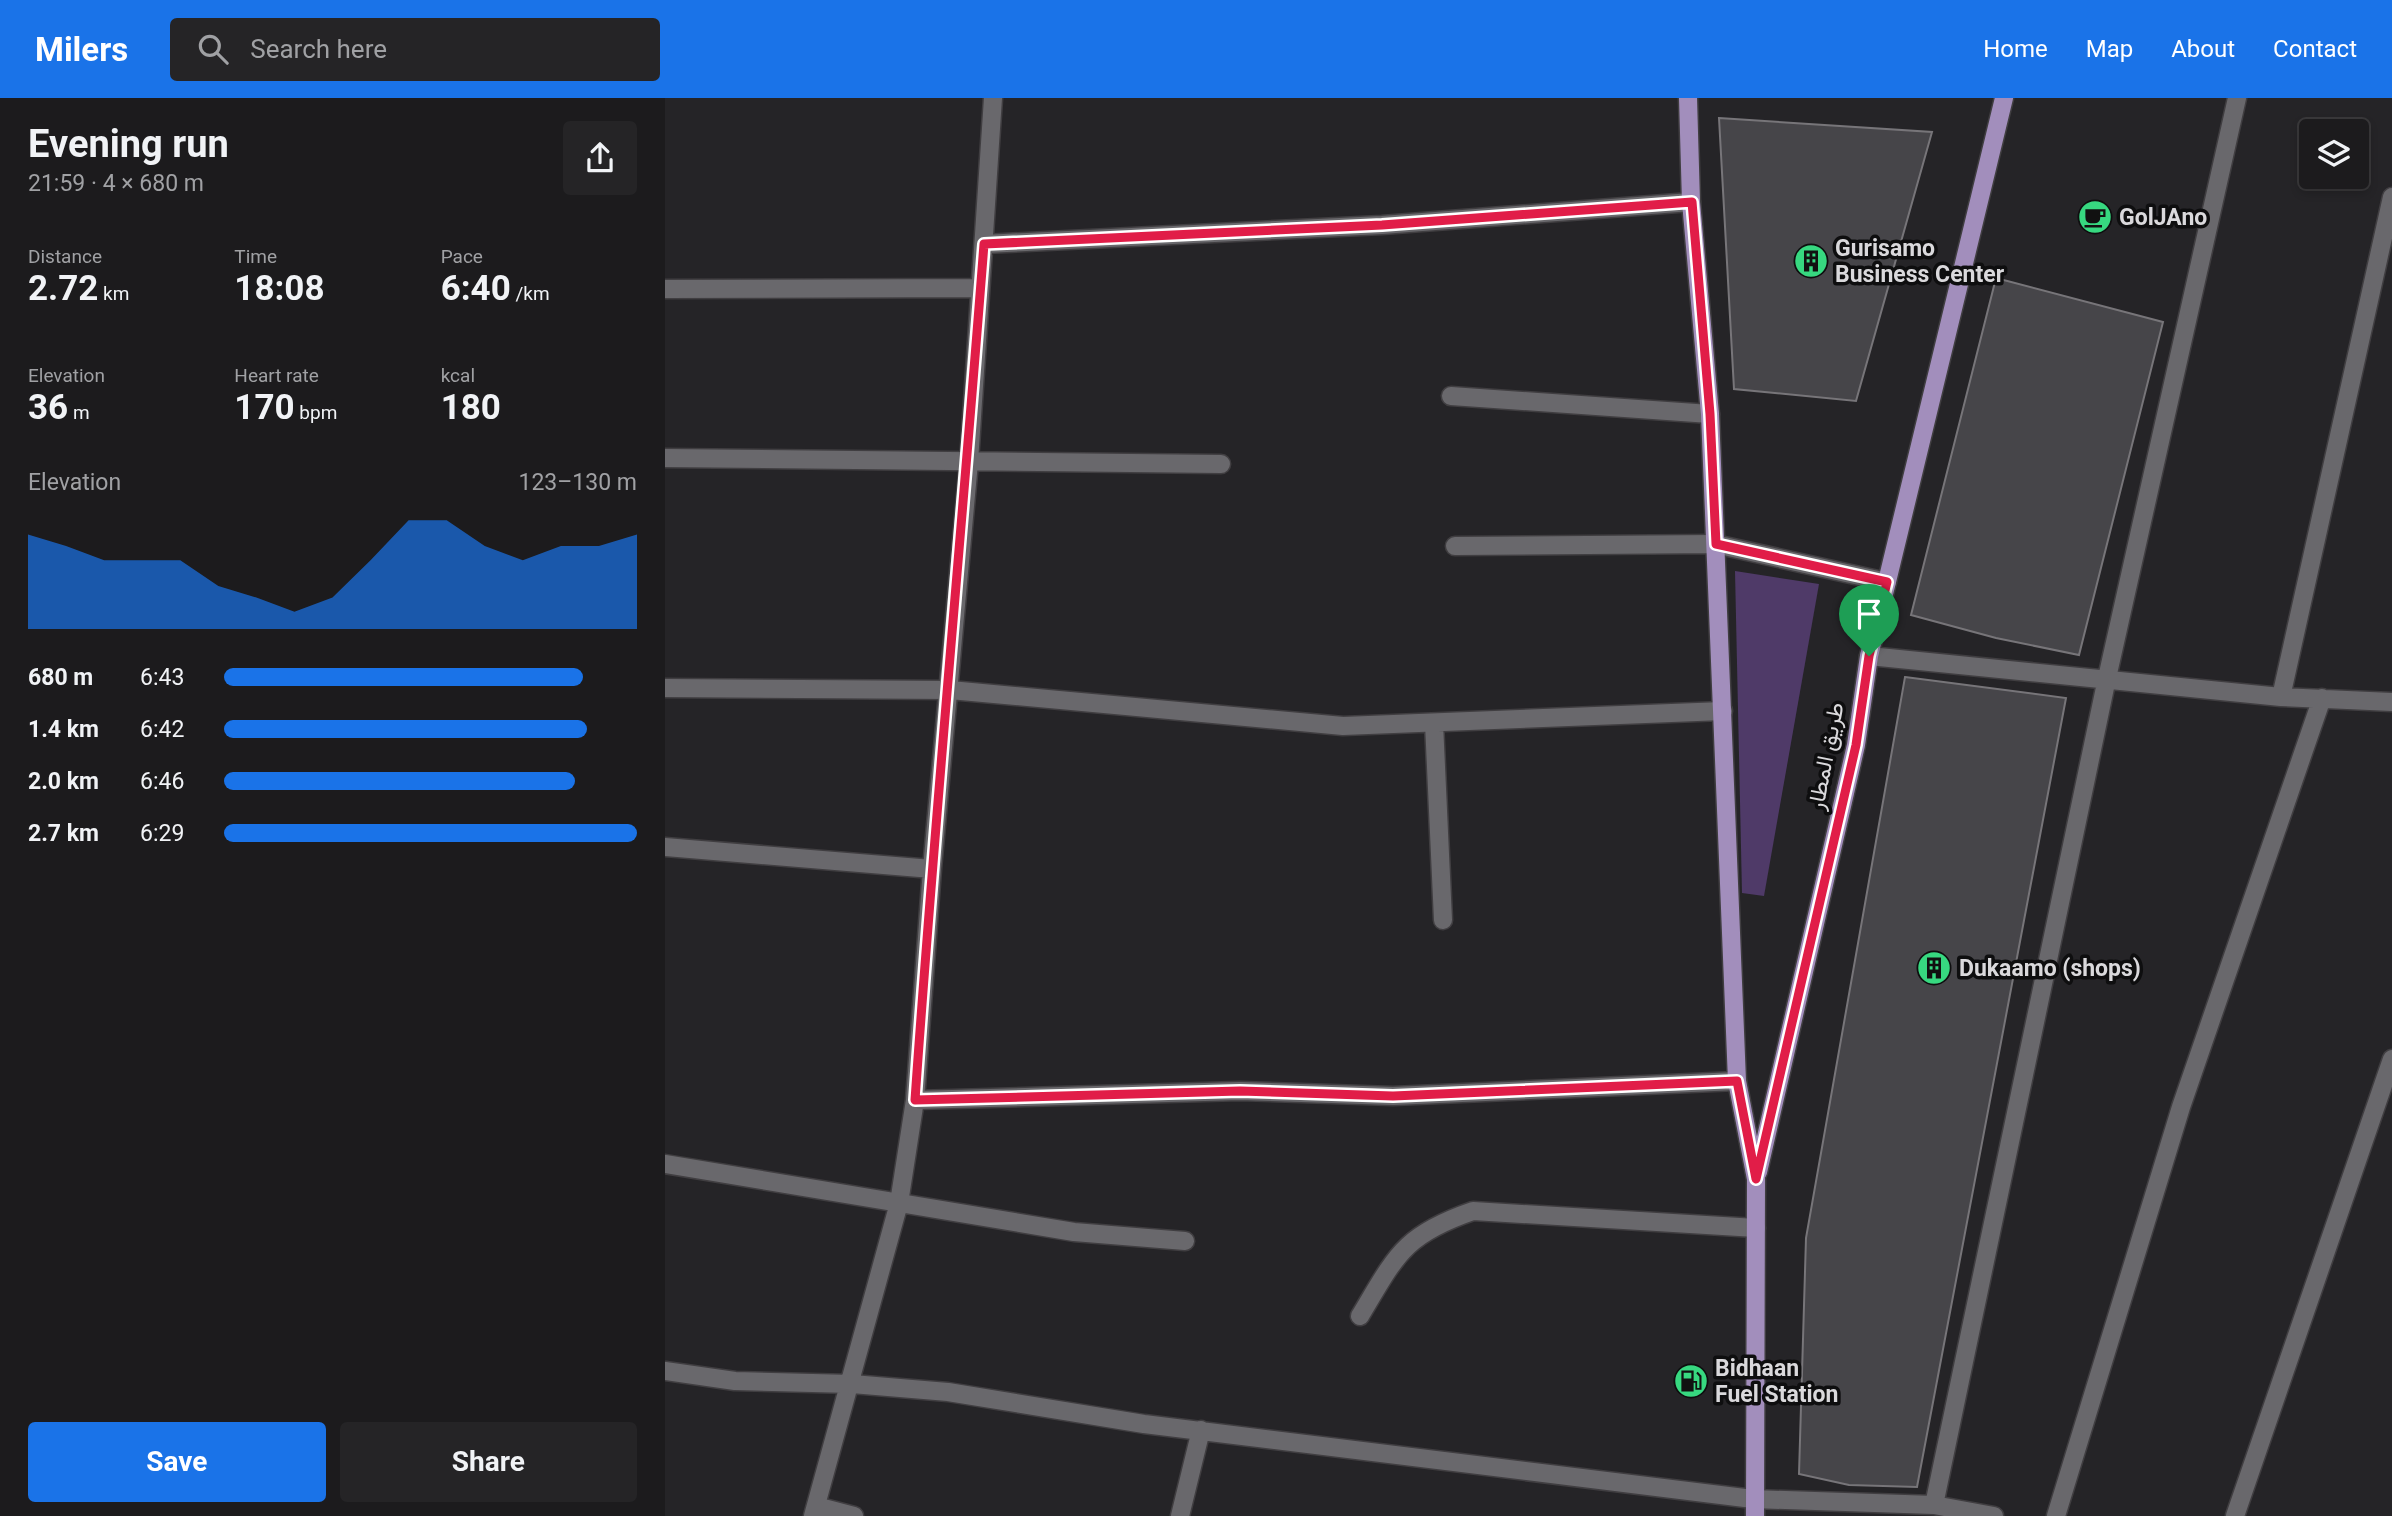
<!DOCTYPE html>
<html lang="en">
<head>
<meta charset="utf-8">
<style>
	body { margin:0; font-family:Roboto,Vazirmatn,sans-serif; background:#252426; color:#f1f3f6; height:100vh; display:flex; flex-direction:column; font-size:26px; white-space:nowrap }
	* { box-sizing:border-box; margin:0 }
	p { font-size:23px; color:#a0a1a4 }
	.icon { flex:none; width:38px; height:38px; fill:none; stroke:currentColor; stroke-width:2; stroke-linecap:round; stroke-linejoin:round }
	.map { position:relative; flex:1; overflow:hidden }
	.details { display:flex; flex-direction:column; background:#1c1b1d; width:665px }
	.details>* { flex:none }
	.fabs { position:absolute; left:1634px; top:21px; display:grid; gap:14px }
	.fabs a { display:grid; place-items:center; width:70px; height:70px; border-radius:7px; background:#1c1b1d; box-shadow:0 4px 10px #0003,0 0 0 2px #3a393b; font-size:35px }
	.pin { position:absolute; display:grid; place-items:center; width:60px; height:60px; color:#fff; margin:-72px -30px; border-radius:50% 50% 50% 0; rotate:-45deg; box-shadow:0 0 7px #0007 }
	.pin .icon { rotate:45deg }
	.round { display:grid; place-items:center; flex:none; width:74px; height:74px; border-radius:7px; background:#252426 }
	.summary { display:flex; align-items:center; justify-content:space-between; height:119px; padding:0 28px }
	h1 { font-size:38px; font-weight:700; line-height:52px }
	.stats { display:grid; grid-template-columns:repeat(3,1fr); gap:10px; height:119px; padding:7px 28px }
	.stats div { display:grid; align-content:center }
	.stats b { font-size:35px; font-weight:700 }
	.stats small { font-size:19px; font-weight:400 }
	.stats p { font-size:19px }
	.chart { height:196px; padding:14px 28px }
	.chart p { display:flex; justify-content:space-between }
	.chart svg { width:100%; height:126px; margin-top:7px; fill:#1a73e8; opacity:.7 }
	.cta { display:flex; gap:14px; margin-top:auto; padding:14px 28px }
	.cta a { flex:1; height:80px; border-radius:7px; background:#1a73e8; color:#fff; font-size:28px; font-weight:700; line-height:80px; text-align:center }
	.cta a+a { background:#252426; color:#f1f3f6 }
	ul { padding:0 28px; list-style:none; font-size:23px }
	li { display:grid; grid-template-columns:112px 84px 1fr; align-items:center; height:52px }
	li i { height:18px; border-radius:9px; background:#1a73e8 }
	header { display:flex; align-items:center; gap:42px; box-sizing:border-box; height:98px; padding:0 35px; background:#1a73e8; color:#fff }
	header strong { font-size:33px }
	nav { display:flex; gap:38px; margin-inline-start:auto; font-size:24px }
	.search { width:490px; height:63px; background:#252426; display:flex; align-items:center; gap:18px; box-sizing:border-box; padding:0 24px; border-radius:7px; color:#a0a1a4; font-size:26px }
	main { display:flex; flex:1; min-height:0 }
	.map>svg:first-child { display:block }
</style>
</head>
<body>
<header>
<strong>Milers</strong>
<div class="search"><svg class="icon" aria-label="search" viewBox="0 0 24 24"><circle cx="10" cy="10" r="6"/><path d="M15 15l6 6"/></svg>Search here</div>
<nav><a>Home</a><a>Map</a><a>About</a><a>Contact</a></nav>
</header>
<main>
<section class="details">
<div class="summary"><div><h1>Evening run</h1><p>21:59 · 4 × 680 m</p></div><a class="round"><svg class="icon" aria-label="share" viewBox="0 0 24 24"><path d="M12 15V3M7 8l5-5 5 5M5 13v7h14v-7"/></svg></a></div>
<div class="stats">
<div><p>Distance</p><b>2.72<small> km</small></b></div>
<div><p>Time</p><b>18:08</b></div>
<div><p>Pace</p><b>6:40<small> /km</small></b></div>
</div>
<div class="stats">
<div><p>Elevation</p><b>36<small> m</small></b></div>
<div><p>Heart rate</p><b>170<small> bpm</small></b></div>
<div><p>kcal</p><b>180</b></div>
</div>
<div class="chart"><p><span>Elevation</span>123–130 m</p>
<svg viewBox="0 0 160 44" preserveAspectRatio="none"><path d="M0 44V11L10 15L20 20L30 20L40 20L50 29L60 33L70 38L80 33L90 20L100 6L110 6L120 15L130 20L140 15L150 15L160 11V44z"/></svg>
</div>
<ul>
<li><b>680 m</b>6:43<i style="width:87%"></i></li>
<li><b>1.4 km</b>6:42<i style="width:88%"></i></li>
<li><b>2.0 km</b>6:46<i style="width:85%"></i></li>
<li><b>2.7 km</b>6:29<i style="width:100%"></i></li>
</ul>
<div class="cta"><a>Save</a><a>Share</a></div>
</section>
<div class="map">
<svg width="1727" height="1418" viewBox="0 0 1727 1418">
	<rect width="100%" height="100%" fill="#252427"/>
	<path fill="#4f3a68" d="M1070 473 1154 486 1099 798 1077 795Z"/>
	<path fill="#464549" stroke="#777579" stroke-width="2" d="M1054 20 1267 34 1191 303 1069 291Z
		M1331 180 1498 224 1414 557 1331 540 1246 517Z
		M1240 579 1401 600 1252 1389 1184 1387 1134 1376 1141 1140Z"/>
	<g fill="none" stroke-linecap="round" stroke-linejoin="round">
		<g stroke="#403e41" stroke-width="21">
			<path id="minor" d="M319 146 717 127 1026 104
				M0 191 315 190
				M786 298 1045 316
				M0 360 556 366
				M790 448 1050 446 1222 484
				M1204 558 1616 599 1727 604
				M0 590 285 592 678 628 1058 613
				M1616 599 1727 99
				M769 625 778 822
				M0 749 267 771
				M250 1002 575 993 728 998 1072 983
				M0 1066 409 1134 520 1143
				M695 1218C731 1158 738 1137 808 1113L1091 1130
				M0 1273 70 1283 187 1286 283 1294 479 1326 1088 1401 1269 1407 1329 1418
				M1269 1407 1442 580 1572 0
				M151 1408 189 1418
				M148 1418 234 1105 250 1002 267 771 304 364 328 0
				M515 1418 536 1332
				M1391 1418 1516 1009 1657 600
				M1570 1418 1727 961"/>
		</g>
		<g stroke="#403e41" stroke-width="21">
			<path id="major" d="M1023 0 1026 104 1045 316 1072 983 1091 1081 1090 1418
				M1093 1074 1191 647 1204 558 1339 0"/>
		</g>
		<use href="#minor" stroke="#69686c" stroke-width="18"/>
		<use href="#major" stroke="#a28ebc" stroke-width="18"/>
	</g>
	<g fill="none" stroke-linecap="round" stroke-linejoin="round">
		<g stroke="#fff" stroke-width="14">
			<path id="route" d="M1027 104 1045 316 1051 446 1222 484 1204 558 1191 647 1091 1081 1072 983 728 998 575 993 250 1002C270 716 297 431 319 146L717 127Z"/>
		</g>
		<use href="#route" stroke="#e11d48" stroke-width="9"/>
	</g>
	<defs>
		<g id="cafe-disc" transform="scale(1.75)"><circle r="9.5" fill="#37d880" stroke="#0e0e0f"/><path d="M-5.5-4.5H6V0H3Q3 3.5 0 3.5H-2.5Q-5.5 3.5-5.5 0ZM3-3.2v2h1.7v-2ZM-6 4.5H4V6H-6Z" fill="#111"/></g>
		<g id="building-disc" transform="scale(1.75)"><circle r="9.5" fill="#37d880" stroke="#0e0e0f"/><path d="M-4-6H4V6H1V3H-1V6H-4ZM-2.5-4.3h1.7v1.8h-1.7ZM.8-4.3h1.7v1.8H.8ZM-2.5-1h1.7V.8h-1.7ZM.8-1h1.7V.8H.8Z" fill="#111"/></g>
		<g id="fuel-disc" transform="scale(1.75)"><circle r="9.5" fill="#37d880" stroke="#0e0e0f"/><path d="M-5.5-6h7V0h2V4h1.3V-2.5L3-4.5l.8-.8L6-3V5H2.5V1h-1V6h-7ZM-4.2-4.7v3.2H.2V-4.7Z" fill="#111"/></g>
	</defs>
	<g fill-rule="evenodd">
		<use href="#cafe-disc" x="1430" y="119"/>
		<use href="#building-disc" x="1146" y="163"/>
		<use href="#building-disc" x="1269" y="870"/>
		<use href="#fuel-disc" x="1026" y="1283"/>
	</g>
	<g text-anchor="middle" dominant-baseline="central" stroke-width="7" stroke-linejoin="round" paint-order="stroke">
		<g font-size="23" font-weight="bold" fill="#dad9dc" stroke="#0e0e0f" text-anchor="start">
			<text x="1454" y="119">GolJAno</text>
			<text x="1170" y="150">Gurisamo<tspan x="1170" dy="26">Business Center</tspan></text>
			<text x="1294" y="870">Dukaamo (shops)</text>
			<text x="1050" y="1270">Bidhaan<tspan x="1050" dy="26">Fuel Station</tspan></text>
		</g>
		<g font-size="23" fill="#dad9dc" stroke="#0e0e0f">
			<text transform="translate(1161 658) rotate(-79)">طريق المطار</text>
		</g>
	</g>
</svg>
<div class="fabs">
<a><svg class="icon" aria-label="layers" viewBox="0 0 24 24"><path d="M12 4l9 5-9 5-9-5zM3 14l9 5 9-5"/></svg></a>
</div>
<div class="pin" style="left:1204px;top:558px;background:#1e9e55"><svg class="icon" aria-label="arrive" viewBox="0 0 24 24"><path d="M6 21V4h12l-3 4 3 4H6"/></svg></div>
</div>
</main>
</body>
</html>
